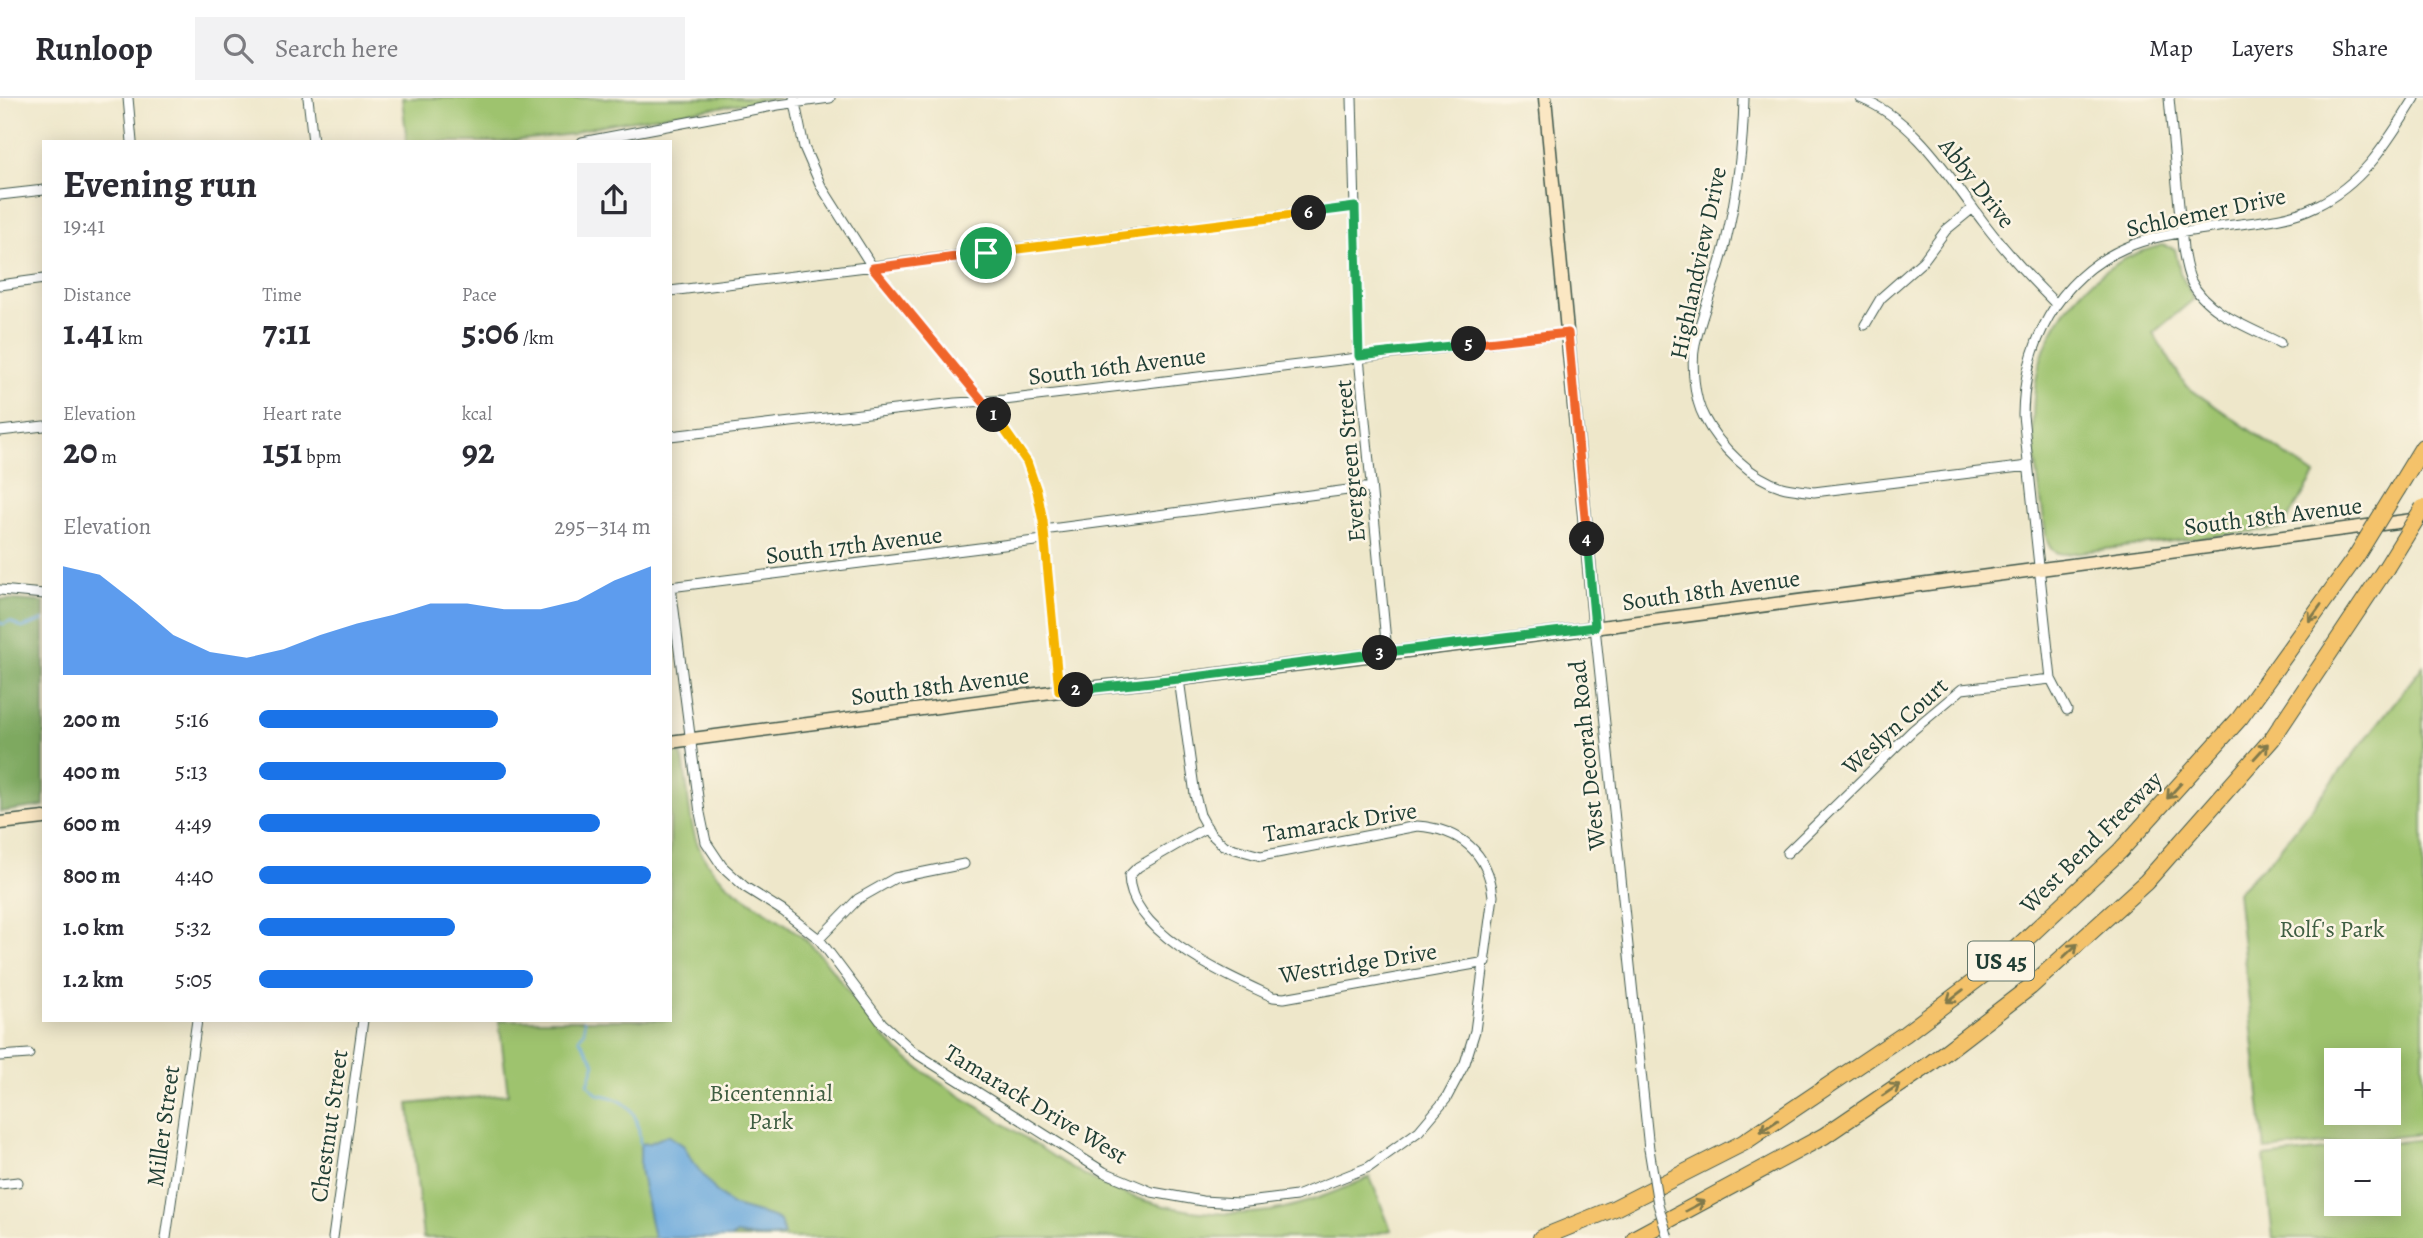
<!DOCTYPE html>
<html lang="en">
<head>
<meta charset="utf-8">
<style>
	body { margin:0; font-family:Alegreya,serif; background:#f2f2f3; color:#2b2b33; height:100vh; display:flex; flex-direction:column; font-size:26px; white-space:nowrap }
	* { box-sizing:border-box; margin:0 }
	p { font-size:23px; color:#7c7c81 }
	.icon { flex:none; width:38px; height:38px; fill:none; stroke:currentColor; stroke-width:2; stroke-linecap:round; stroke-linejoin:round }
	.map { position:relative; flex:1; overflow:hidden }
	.details { position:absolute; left:42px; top:42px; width:630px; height:882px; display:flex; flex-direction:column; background:#fff; border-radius:0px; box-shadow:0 4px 18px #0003 }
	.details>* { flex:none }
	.buttons { position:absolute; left:2324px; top:950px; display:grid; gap:14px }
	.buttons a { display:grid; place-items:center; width:77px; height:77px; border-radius:0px; background:#fff; box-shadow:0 4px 18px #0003; font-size:35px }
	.pin { position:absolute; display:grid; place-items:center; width:60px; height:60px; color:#fff; margin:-30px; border:4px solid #fff; border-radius:50%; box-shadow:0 2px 7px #0007 }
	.km { position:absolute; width:35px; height:35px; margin:-18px; border-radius:50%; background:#222; color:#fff; font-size:19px; line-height:35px; text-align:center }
	.round { display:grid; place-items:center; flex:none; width:74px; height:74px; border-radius:0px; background:#f2f2f3 }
	.overview { display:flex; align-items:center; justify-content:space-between; height:119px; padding:0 21px }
	h1 { font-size:38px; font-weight:700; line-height:52px }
	.metrics { display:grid; grid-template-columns:repeat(3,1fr); gap:10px; height:119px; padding:7px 21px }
	.metrics div { display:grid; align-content:center }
	.metrics b { font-size:35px; font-weight:700 }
	.metrics small { font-size:19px; font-weight:400 }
	.metrics p { font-size:19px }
	.chart { height:196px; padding:14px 21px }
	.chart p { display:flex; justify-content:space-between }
	.chart svg { width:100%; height:126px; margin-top:7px; fill:#1a73e8; opacity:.7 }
	ul { padding:0 21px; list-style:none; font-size:23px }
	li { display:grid; grid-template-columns:112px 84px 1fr; align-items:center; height:52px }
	li i { height:18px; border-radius:9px; background:#1a73e8 }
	header { display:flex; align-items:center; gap:42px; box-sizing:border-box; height:98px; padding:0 35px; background:#fff; border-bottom:2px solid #e1e1e2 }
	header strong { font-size:33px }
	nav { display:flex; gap:38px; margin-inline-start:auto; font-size:24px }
	.search { width:490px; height:63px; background:#f2f2f3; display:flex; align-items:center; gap:18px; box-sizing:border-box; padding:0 24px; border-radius:0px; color:#7c7c81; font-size:26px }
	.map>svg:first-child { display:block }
</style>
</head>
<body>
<header>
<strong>Runloop</strong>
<div class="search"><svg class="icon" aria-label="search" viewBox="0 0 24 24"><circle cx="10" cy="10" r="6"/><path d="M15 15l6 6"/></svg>Search here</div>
<nav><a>Map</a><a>Layers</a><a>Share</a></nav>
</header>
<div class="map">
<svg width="2423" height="1140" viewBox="0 0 2423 1140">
	<rect width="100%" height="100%" fill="#fcf5e5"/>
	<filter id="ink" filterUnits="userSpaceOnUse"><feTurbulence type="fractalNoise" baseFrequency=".0143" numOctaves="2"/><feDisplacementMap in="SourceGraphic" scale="14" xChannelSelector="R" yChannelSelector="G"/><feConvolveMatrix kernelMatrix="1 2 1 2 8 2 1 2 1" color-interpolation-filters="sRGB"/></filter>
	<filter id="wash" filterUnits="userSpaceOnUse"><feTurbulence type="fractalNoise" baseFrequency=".00686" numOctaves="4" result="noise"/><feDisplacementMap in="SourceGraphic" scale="28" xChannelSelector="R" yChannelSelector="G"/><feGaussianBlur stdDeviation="1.57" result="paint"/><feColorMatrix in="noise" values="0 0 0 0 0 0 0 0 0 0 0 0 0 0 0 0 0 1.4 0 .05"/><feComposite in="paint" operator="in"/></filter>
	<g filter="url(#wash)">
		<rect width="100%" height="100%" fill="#eee7ca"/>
		<path fill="#9ec36e" stroke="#5e8051" stroke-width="2" fill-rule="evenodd" d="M402 0H779L608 26 581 32 573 36 503 44H407Z
			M2163 147 2175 151 2180 175 2194 201 2153 235 2186 288 2315 377 2282 430 2064 456C2052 455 2049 450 2046 439 2041 393 2030 345 2034 300 2039 227 2091 164 2163 147Z
			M2423 568V1036L2265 1052 2237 794 2274 758ZM2389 962V1015H2336V962Z
			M670 653 677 654 682 658C689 688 687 719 698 747 717 796 777 812 812 848 840 877 860 914 888 943 920 976 962 998 1000 1023 1034 1045 1067 1070 1104 1087 1154 1111 1216 1121 1270 1113 1305 1107 1338 1093 1370 1079L1391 1132 1359 1140H423L409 1006 508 996 499 922H670Z
			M2423 1041V1140H2273L2264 1059ZM2336 1054H2389V1106H2336Z"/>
		<path fill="#7ea961" stroke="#4e734a" stroke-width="2" d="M0 501 44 504V708L0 714Z"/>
		<path fill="#69a8dc" stroke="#447288" stroke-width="2" d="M668 1037 684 1048 692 1063 715 1092 731 1107 773 1119 780 1123 784 1137C771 1140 749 1140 737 1136L730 1140H654L640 1071V1046L650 1045Z"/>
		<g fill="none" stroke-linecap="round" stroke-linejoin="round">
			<path stroke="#69a8dc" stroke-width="2.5" d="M0 525 4 526 10 523 22 530 44 522
				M584 922V934L579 940 595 965 588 986 597 996C629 1001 639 1014 640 1046"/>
		</g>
	</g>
	<g filter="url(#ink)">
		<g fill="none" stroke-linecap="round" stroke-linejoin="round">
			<g stroke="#3e564a" stroke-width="11">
				<path id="street" d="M128 0 132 44
					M308 0 313 44
					M794 0 804 49 821 88 873 170 995 318 1027 364 1037 393 1043 423 1059 593
					M1352 0 1359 259 1387 554
					M1744 0C1743 48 1737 96 1726 143 1718 178 1703 211 1695 246 1691 266 1694 301 1704 319 1719 348 1751 380 1782 389 1792 392 1804 392 1814 394L2028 368
					M1860 0C1916 22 1949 79 1984 125 2006 154 2030 180 2056 206
					M2169 0 2183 151C2185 162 2186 172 2191 183 2206 215 2251 230 2280 245
					M582 44 778 7 830 0
					M0 97 44 92
					M0 187 44 181
					M670 193 1355 109
					M1865 227 1881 200 1923 163 1946 132 1973 110
					M0 333 44 328
					M670 338 955 305 1004 302 1568 235
					M1043 432 1371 389
					M670 489 1043 442
					M671 489 700 715 706 744 722 768 745 789 783 813 819 841 882 925 914 954 1104 1074 1152 1094 1202 1103 1239 1105 1296 1098 1369 1069 1419 1033 1446 1001 1465 965 1475 933 1493 798C1488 754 1460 731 1417 728L1261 758 1224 748 1210 735 1200 717 1195 697 1179 581
					M0 492 44 496
					M1595 529 1649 1051
					M2067 612 2051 581 2023 317C2024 247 2057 180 2125 150 2154 137 2187 134 2218 129 2251 124 2286 123 2316 108 2364 85 2388 43 2415 0
					M1207 729 1138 769 1129 778C1130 836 1228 878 1273 899L1284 900 1486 864
					M1787 755 1913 632 1962 591 2051 581
					M819 841 858 801 895 780 964 766
					M0 958 29 956
					M0 1086 18 1084
					M166 1140 197 922
					M333 1140 363 922"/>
			</g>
			<g stroke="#3e564a" stroke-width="15">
				<path id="secondary" d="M1545 0 1595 529
					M670 644 1059 593 1179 581 1578 532 2420 421
					M0 725 44 720"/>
			</g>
			<g stroke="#3e564a" stroke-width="18">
				<path id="highway" d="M2398 390 2423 349
					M1541 1140 1615 1110 1743 1045 1905 936 2008 858 2120 753 2240 620 2355 460
					M1635 1140 1824 1038 1930 966 2030 889 2146 784 2272 641 2386 470"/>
			</g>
			<use href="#street" stroke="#fff" stroke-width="9"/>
			<use href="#secondary" stroke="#fbe7c3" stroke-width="12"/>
			<use href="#highway" stroke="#f4c26a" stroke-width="16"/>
			<g stroke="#3e564a" stroke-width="11" stroke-linecap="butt">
				<path id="street-bridge" d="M1649 1051 1658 1106 1668 1140"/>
			</g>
			<g stroke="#3e564a" stroke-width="18" stroke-linecap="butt">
				<path id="highway-bridge" d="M2355 460 2398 390
					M2386 470 2423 410"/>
			</g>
			<use href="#street-bridge" stroke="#fff" stroke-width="9"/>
			<use href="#highway-bridge" stroke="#f4c26a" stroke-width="16"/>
		</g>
		<defs><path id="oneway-shaft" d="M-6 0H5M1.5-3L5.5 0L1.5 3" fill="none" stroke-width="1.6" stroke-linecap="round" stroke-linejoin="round" transform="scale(1.75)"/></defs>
		<g stroke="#7f794c">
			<use href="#oneway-shaft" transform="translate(2315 515) rotate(126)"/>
			<use href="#oneway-shaft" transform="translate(2261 653) rotate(-48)"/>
			<use href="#oneway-shaft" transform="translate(2174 693) rotate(132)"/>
			<use href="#oneway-shaft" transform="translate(2070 853) rotate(-43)"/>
			<use href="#oneway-shaft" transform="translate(1955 898) rotate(143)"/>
			<use href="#oneway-shaft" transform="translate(1891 992) rotate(-34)"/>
			<use href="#oneway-shaft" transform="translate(1769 1028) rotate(147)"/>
			<use href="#oneway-shaft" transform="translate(1695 1108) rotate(-28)"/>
		</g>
	</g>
	<g fill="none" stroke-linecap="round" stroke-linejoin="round" filter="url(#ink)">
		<g stroke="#fff" stroke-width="14">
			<path id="split-1" d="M986 155 873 170 994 317"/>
		</g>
		<g stroke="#fff" stroke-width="14">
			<path id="split-2" d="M994 317 1027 364 1037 393 1043 423 1059 593 1076 592"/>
		</g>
		<g stroke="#fff" stroke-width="14">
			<path id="split-3" d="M1076 592 1179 581 1380 555"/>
		</g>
		<g stroke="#fff" stroke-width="14">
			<path id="split-4" d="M1380 555 1595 529 1587 441"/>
		</g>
		<g stroke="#fff" stroke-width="14">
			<path id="split-5" d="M1469 246 1568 235 1587 441"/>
		</g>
		<g stroke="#fff" stroke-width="14">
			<path id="split-6" d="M1309 115 1355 109 1359 258 1469 246"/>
		</g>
		<g stroke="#fff" stroke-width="14">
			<path id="split-7" d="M986 155 1309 115"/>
		</g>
		<use href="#split-1" stroke="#f0652b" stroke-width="9"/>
		<use href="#split-2" stroke="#f5b400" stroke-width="9"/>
		<use href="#split-3" stroke="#22a559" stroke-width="9"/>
		<use href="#split-4" stroke="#22a559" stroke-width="9"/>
		<use href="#split-5" stroke="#f0652b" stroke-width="9"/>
		<use href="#split-6" stroke="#22a559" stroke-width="9"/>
		<use href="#split-7" stroke="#f5b400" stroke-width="9"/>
	</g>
	<g text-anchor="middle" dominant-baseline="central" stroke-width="5" stroke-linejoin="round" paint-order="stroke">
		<rect fill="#fcf5e5" stroke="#617469" stroke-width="2" x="1968" y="843.5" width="66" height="39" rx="5"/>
		<g font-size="23" font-weight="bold" fill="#1f3d34">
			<text x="2001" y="863">US 45</text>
		</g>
		<g font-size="24" fill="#1f3d34" stroke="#fcf5e5">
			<text transform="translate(1977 85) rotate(52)">Abby Drive</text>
			<text transform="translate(2206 114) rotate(-12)">Schloemer Drive</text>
			<text transform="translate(1698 165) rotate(-78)">Highlandview Drive</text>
			<text transform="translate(1117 268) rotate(-7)">South 16th Avenue</text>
			<text transform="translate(1350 363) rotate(-95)">Evergreen Street</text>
			<text transform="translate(2273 418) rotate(-7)">South 18th Avenue</text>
			<text transform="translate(854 447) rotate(-7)">South 17th Avenue</text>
			<text transform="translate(1711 492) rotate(-8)">South 18th Avenue</text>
			<text transform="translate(940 588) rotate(-7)">South 18th Avenue</text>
			<text transform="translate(1895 628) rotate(-42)">Weslyn Court</text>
			<text transform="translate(1587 657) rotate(-96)">West Decorah Road</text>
			<text transform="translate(1340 724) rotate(-9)">Tamarack Drive</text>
			<text transform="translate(2091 744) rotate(-45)">West Bend Freeway</text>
			<text transform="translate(1358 865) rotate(-9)">Westridge Drive</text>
			<text transform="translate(1036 1006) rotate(31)">Tamarack Drive West</text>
			<text transform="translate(163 1028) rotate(-82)">Miller Street</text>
			<text transform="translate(329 1028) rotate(-82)">Chestnut Street</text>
		</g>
		<g font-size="24" fill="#3f5e42" stroke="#fcf5e5">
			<text x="2332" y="831">Rolf's Park</text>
			<text x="771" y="995">Bicentennial<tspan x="771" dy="28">Park</tspan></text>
		</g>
	</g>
</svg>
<div class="buttons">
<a>+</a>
<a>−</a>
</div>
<div class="pin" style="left:986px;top:155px;background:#1e9e55"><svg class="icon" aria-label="arrive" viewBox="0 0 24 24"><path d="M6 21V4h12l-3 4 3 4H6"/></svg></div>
<b class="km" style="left:994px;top:317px">1</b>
<b class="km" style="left:1076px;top:592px">2</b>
<b class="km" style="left:1380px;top:555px">3</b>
<b class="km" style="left:1587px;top:441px">4</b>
<b class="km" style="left:1469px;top:246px">5</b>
<b class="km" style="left:1309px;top:115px">6</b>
<section class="details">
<div class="overview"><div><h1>Evening run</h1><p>19:41</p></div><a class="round"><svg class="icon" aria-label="share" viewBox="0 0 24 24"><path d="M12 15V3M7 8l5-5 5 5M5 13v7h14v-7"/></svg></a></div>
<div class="metrics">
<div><p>Distance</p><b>1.41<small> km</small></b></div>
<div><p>Time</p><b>7:11</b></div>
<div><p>Pace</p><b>5:06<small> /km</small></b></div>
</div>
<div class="metrics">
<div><p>Elevation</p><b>20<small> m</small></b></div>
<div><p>Heart rate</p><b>151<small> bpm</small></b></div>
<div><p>kcal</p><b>92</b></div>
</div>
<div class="chart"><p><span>Elevation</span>295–314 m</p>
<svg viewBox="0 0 160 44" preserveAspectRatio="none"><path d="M0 44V6L10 9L20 19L30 30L40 36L50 38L60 35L70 30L80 26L90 23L100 19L110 19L120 21L130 21L140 18L150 11L160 6V44z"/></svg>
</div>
<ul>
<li><b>200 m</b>5:16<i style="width:61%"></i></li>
<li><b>400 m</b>5:13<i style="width:63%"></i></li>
<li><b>600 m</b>4:49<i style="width:87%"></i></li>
<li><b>800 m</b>4:40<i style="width:100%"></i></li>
<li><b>1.0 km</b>5:32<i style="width:50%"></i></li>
<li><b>1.2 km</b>5:05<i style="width:70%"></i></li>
</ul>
</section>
</div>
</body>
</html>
